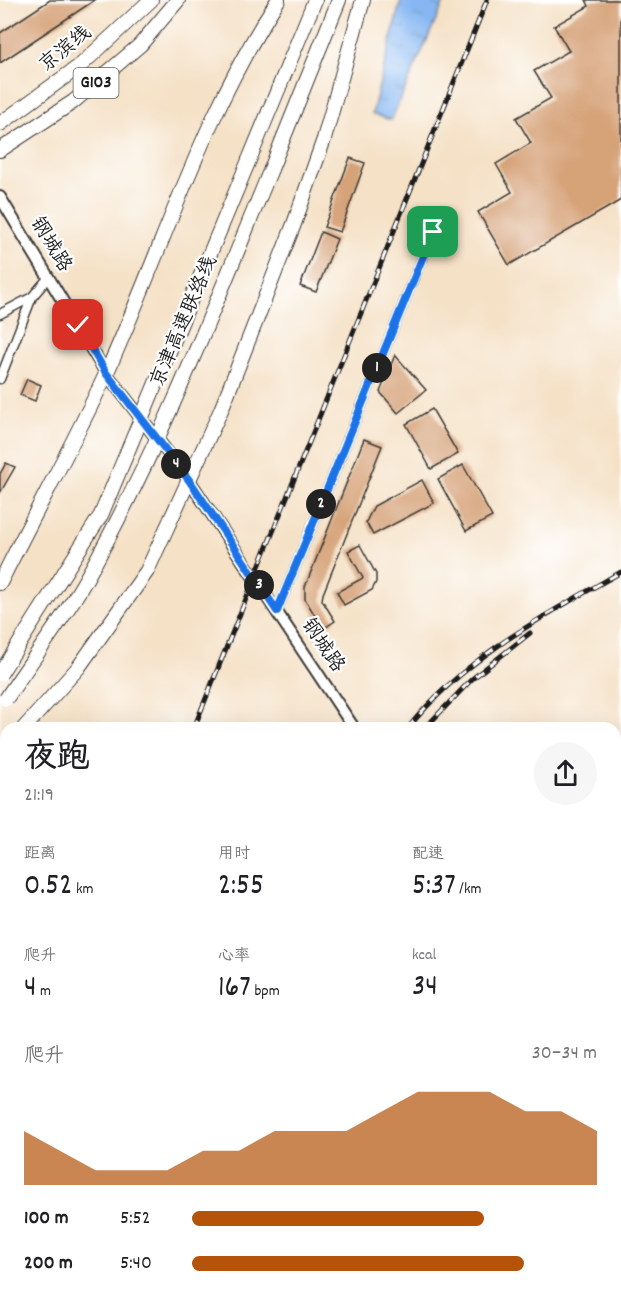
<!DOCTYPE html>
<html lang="zh">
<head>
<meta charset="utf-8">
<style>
	body { margin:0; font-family:Dekko,"LXGW WenKai TC",sans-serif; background:#f6f6f6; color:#202124; height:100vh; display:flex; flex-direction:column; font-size:22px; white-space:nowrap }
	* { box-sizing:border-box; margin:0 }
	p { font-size:20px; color:#757577 }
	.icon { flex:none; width:33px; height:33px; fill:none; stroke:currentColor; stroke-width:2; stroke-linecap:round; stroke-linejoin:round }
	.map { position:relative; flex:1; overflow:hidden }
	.drawer { position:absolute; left:0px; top:722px; width:621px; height:578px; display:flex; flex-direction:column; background:#fff; border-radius:18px 18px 0 0; box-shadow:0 6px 24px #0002 }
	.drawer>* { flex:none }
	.pin { position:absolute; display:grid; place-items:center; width:51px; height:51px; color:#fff; margin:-26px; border-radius:12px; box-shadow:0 3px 9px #0006 }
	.km { position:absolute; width:30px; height:30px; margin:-15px; border-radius:50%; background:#222; color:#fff; font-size:16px; line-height:30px; text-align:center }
	.round { display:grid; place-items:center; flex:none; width:63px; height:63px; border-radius:32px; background:#f6f6f6 }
	.overview { display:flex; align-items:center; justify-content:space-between; height:102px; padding:0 24px }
	h1 { font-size:33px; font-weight:600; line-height:45px }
	.metrics { display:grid; grid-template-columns:repeat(3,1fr); gap:9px; height:102px; padding:6px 24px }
	.metrics div { display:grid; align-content:center }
	.metrics b { font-size:30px; font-weight:600 }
	.metrics small { font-size:16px; font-weight:400 }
	.metrics p { font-size:16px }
	.chart { height:168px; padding:12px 24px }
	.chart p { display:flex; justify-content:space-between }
	.chart svg { width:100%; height:108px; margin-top:6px; fill:#b45309; opacity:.7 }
	ul { padding:0 24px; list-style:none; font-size:20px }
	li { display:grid; grid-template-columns:96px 72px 1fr; align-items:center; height:45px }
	li i { height:15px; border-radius:8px; background:#b45309 }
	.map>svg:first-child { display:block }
</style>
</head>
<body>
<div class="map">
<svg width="621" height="1298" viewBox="0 0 621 1298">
	<defs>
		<pattern id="water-ripples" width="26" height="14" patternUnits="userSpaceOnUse" patternTransform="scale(1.5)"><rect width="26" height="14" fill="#87b7f2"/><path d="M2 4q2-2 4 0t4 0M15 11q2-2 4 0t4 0" fill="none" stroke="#749dcf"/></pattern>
	</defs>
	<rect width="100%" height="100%" fill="#fff"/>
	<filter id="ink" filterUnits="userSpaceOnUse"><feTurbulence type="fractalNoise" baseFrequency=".0167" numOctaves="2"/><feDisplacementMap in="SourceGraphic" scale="12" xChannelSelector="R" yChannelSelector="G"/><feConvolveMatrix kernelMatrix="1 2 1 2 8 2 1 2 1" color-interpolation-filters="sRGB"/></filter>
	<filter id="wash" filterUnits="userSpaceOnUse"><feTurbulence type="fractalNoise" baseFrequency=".008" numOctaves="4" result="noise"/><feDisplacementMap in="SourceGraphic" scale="24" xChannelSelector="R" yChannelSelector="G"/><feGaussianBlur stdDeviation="1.35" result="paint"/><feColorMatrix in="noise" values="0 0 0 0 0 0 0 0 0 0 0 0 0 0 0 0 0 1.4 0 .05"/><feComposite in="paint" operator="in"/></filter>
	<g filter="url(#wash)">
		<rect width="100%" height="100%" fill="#f5e1c6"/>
		<path fill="url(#water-ripples)" stroke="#526a87" stroke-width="1.5" d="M401 0H445L391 120 372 114Z"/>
		<g id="blocks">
			<path fill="#d6a278" d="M50 0H95L0 63V33Z
				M586 0H621V200L509 265 478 212 512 192 496 164 531 143 516 118 551 98 534 71 569 51 554 26 589 6Z
				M350 158 365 163 340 232 324 227Z
				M321 232 337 239 316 292 300 286Z
				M395 355 426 390 398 413 380 392Z
				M27 379 41 385 35 401 20 395Z
				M432 409 458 454 431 469 406 424Z
				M364 439 382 446 323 594 322 600 335 621 323 629 305 599V587Z
				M6 463 15 467 0 493V474Z
				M463 465 492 517 466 531 438 479Z
				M422 480 434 503 373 535 366 522 374 506Z
				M360 545 376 574V582L372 590 344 605 337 592 363 578 348 551Z
				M621 770V846L615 836V774Z
				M621 946V1030L615 1034V950Z
				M615 1224 621 1234V1260L615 1251Z
				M113 1293H225L227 1298H116Z
				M379 1293H525L516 1298H370Z"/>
		</g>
	</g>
	<g filter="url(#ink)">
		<use href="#blocks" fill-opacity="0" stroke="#3d3a36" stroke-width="1.5"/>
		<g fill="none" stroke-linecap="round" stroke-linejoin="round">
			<g stroke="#3d3a36" stroke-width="11">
				<path id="minor" d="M0 314 32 297
					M0 379 32 297 49 277
					M277 611 433 232"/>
			</g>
			<g stroke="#3d3a36" stroke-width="14">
				<path id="tertiary" d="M0 197 106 373 189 480 354 728
					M615 1120 621 1129"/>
			</g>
			<g stroke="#3d3a36" stroke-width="16">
				<path id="trunk" d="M0 124 81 65 151 0
					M0 150 73 102 140 45 178 0
					M249 160 315 0
					M271 169 339 0
					M0 583C35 512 74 443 107 372 163 248 203 114 278 0
					M24 728 78 668 147 571 221 410 294 224 324 139 363 0
					M0 755 6 748"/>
			</g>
			<use href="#minor" stroke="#fff" stroke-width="8"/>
			<use href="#tertiary" stroke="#fff" stroke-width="10"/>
			<use href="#trunk" stroke="#fff" stroke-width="14"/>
			<g stroke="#1c1c1c" stroke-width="5">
				<path id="rail" d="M194 728 487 0
					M408 728C465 657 543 616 621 572
					M425 728 472 679 530 633
					M615 922 621 918
					M615 1074 621 1073
					M0 1206 6 1192
					M47 1298 52 1293
					M60 1298 67 1293"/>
			</g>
			<use href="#rail" stroke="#fff" stroke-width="3" stroke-dasharray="9" stroke-linecap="butt"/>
			<g stroke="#3d3a36" stroke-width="16" stroke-linecap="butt">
				<path id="trunk-bridge" d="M0 674 101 515 249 160
					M6 699C32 659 63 620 86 579 160 448 214 307 271 169"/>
			</g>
			<use href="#trunk-bridge" stroke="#fff" stroke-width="14"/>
		</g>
	</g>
	<g fill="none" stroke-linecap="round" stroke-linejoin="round" filter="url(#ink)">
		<g stroke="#fff" stroke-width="12">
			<path id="route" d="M78 325 106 373 189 480 277 611 433 232"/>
		</g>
		<use href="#route" stroke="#1a73e8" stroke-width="8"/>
	</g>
	<g text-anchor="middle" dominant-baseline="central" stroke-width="4.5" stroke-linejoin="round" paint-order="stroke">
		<rect fill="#fff" stroke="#606060" stroke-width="1.5" x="73.5" y="68" width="45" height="30" rx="4.5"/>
		<g font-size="18" font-weight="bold" fill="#1c1c1c">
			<text x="96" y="83">G103</text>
		</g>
		<g font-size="20" fill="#1c1c1c" stroke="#fff">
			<text transform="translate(66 50) rotate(-39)">京滨线</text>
			<text transform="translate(50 245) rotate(59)">钢城路</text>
			<text transform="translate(185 322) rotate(-67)">京津高速联络线</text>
			<text transform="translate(322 646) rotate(56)">钢城路</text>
		</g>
	</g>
</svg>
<div class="pin" style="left:433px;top:232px;background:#1e9e55"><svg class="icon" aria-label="arrive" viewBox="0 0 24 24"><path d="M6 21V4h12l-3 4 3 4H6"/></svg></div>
<div class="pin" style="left:78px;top:325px;background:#d93025"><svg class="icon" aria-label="check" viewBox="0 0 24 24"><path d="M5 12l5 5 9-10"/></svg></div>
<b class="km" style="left:377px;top:368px">1</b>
<b class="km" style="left:321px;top:504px">2</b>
<b class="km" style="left:259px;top:585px">3</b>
<b class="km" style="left:176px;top:464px">4</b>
<section class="drawer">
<div class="overview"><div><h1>夜跑</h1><p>21:19</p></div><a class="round"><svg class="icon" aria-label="share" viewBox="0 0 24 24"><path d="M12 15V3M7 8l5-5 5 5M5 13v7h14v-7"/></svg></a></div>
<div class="metrics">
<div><p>距离</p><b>0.52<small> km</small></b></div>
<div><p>用时</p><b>2:55</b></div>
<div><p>配速</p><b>5:37<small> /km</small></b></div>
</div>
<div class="metrics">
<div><p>爬升</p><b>4<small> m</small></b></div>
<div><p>心率</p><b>167<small> bpm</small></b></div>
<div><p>kcal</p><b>34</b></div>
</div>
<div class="chart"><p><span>爬升</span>30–34 m</p>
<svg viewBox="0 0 160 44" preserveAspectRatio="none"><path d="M0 44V22L10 30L20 38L30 38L40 38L50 30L60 30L70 22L80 22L90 22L100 14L110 6L120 6L130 6L140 14L150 14L160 22V44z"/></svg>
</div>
<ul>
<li><b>100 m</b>5:52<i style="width:72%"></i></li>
<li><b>200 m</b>5:40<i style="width:82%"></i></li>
</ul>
</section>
</div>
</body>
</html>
